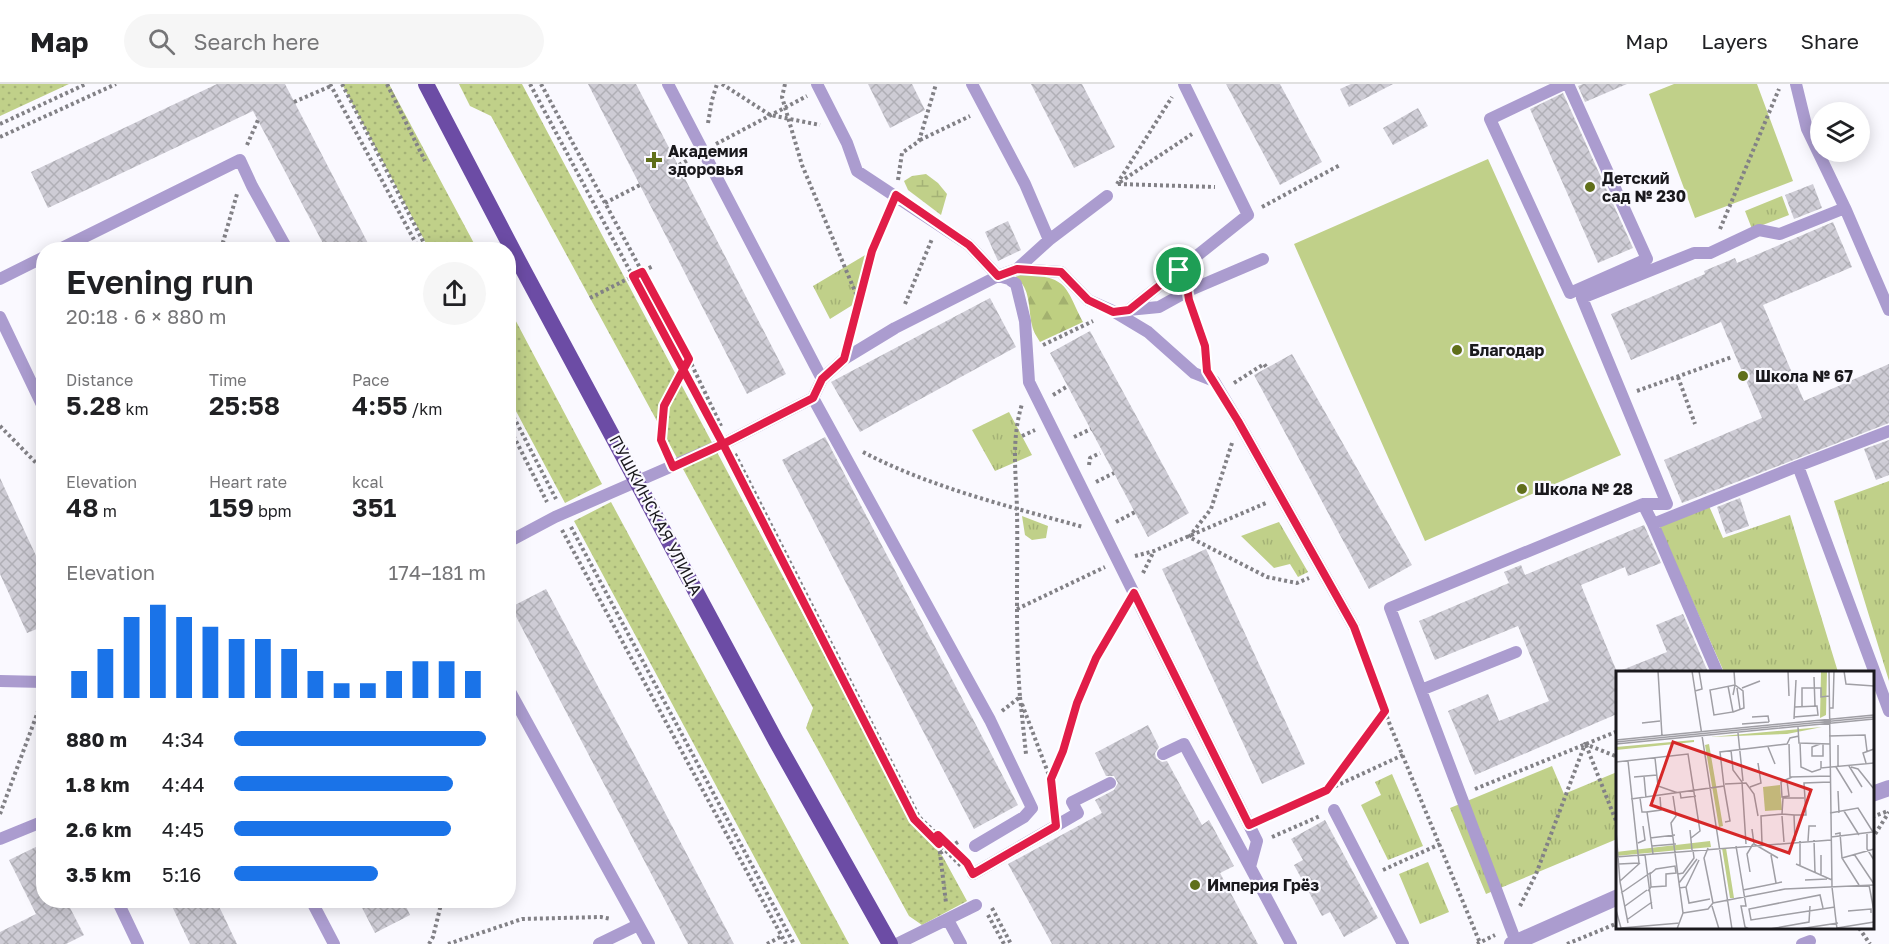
<!DOCTYPE html>
<html lang="en">
<head>
<meta charset="utf-8">
<style>
	body { margin:0; font-family:"Golos Text",sans-serif; background:#f6f6f6; color:#202124; height:100vh; display:flex; flex-direction:column; font-size:22px; white-space:nowrap }
	* { box-sizing:border-box; margin:0 }
	p { font-size:20px; color:#757577 }
	.icon { flex:none; width:33px; height:33px; fill:none; stroke:currentColor; stroke-width:2; stroke-linecap:round; stroke-linejoin:round }
	.map { position:relative; flex:1; overflow:hidden }
	.details { position:absolute; left:36px; top:158px; width:480px; height:666px; display:flex; flex-direction:column; background:#fff; border-radius:24px; box-shadow:0 3px 15px #0003 }
	.details>* { flex:none }
	.tools { position:absolute; left:1810px; top:18px; display:grid; gap:12px }
	.tools a { display:grid; place-items:center; width:60px; height:60px; border-radius:50%; background:#fff; box-shadow:0 3px 15px #0003; font-size:30px }
	.pin { position:absolute; display:grid; place-items:center; width:51px; height:51px; color:#fff; margin:-26px; border:3px solid #fff; border-radius:50%; box-shadow:0 2px 6px #0007 }
	.round { display:grid; place-items:center; flex:none; width:63px; height:63px; border-radius:32px; background:#f6f6f6 }
	.headline { display:flex; align-items:center; justify-content:space-between; height:102px; padding:0 30px }
	h1 { font-size:33px; font-weight:600; line-height:45px }
	.stats { display:grid; grid-template-columns:repeat(3,1fr); gap:9px; height:102px; padding:6px 30px }
	.stats div { display:grid; align-content:center }
	.stats b { font-size:26px; font-weight:600 }
	.stats small { font-size:16px; font-weight:400 }
	.stats p { font-size:16px }
	.chart { height:168px; padding:12px 30px }
	.chart p { display:flex; justify-content:space-between }
	.chart svg { width:100%; height:108px; margin-top:6px; stroke:#1a73e8; stroke-width:6 }
	ul { padding:0 30px; list-style:none; font-size:20px }
	li { display:grid; grid-template-columns:96px 72px 1fr; align-items:center; height:45px }
	li i { height:15px; border-radius:8px; background:#1a73e8 }
	header { display:flex; align-items:center; gap:36px; box-sizing:border-box; height:84px; padding:0 30px; background:#fff; border-bottom:2px solid #e0e0e0 }
	header strong { font-size:28px }
	nav { display:flex; gap:33px; margin-inline-start:auto; font-size:21px }
	.search { width:420px; height:54px; background:#f6f6f6; display:flex; align-items:center; gap:15px; box-sizing:border-box; padding:0 21px; border-radius:33px; color:#757577; font-size:22px }
	.map>svg:first-child { display:block }
</style>
</head>
<body>
<header>
<strong>Map</strong>
<div class="search"><svg class="icon" aria-label="search" viewBox="0 0 24 24"><circle cx="10" cy="10" r="6"/><path d="M15 15l6 6"/></svg>Search here</div>
<nav><a>Map</a><a>Layers</a><a>Share</a></nav>
</header>
<div class="map">
<svg width="1889" height="860" viewBox="0 0 1889 860">
	<defs>
		<pattern id="grass-dots" width="8" height="8" patternUnits="userSpaceOnUse" patternTransform="scale(1.5)"><rect width="8" height="8" fill="#c0d089"/><path d="M2 2h.1M6 6h.1" fill="none" stroke="#a4b276" stroke-width="1.8" stroke-linecap="round"/></pattern>
		<pattern id="forest-firs" width="22" height="20" patternUnits="userSpaceOnUse" patternTransform="scale(1.5)"><rect width="22" height="20" fill="#becf81"/><path d="M5 1l3.5 6h-7zM16 11l3.5 6h-7z" fill="#a3b16f"/></pattern>
		<pattern id="wetland-marsh" width="20" height="14" patternUnits="userSpaceOnUse" patternTransform="scale(1.5)"><rect width="20" height="14" fill="#c0d089"/><path d="M1 5h8M5 5V1M11 12h8M15 12V8" fill="none" stroke="#a4b276"/></pattern>
		<pattern id="park-tufts" width="24" height="20" patternUnits="userSpaceOnUse" patternTransform="scale(1.5)"><rect width="24" height="20" fill="#c0d089"/><path d="M3 7l-1-3M5 7V3M7 7l1-3M15 17l-1-3M17 17v-4M19 17l1-3" fill="none" stroke="#a4b276"/></pattern>
		<pattern id="building-cross-hatch" width="8" height="8" patternUnits="userSpaceOnUse" patternTransform="scale(1.5)"><rect width="8" height="8" fill="#ceccd5"/><path d="M0 0l8 8M0 8l8-8" fill="none" stroke="#b0afb6"/></pattern>
	</defs>
	<rect width="100%" height="100%" fill="#faf9ff"/>
	<path fill="url(#grass-dots)" d="M0 0H69L0 32Z
		M342 0H389L477 165H429Z
		M459 0H522L913 738 943 773 967 817 922 841 909 832 806 644 813 624 491 32 470 22Z
		M509 224 602 400 565 419 509 314Z
		M611 418 849 860H801L574 437Z"/>
	<path fill="url(#forest-firs)" d="M1023 190C1068 194 1064 200 1083 238L1040 258C1037 253 1033 247 1032 241 1028 224 1031 203 1015 193Z"/>
	<path fill="url(#wetland-marsh)" d="M926 90 938 99 947 110 941 131 908 106 904 97 912 92Z"/>
	<path fill="url(#park-tufts)" d="M1782 112 1789 131 1752 145 1745 127Z
		M872 167 859 217 830 235 813 202Z
		M1009 328 1032 371 995 387 972 346Z
		M1889 397V597L1834 417Z
		M1709 422 1723 454 1790 431 1838 588H1724L1659 442Z
		M1022 432 1048 442 1046 454 1032 456 1025 451Z
		M1279 438 1308 488 1298 493 1290 480 1274 484 1241 452Z
		M1552 682 1564 710 1617 688V755L1486 810 1450 724Z
		M1392 690 1423 762 1388 776 1361 721 1381 711 1375 698Z
		M1428 778 1449 828 1420 840 1399 790Z"/>
	<path fill="#c0d089" d="M1674 0H1757L1793 97 1695 134 1649 10Z
		M1488 75 1621 371 1425 457 1294 160Z"/>
	<path fill="url(#building-cross-hatch)" d="M217 0H285L371 165H326L253 27 48 124 31 88Z
		M588 0H636L786 290 747 310Z
		M868 0H912L925 26 890 44Z
		M1031 0H1082L1115 63 1074 84Z
		M1226 0H1280L1322 78 1280 101Z
		M1351 0H1393L1349 23 1340 5Z
		M1583 0H1627L1585 18 1578 2Z
		M1563 9 1633 164 1598 179 1530 25Z
		M1418 24 1428 42 1393 61 1383 44Z
		M1813 100 1822 124 1794 135 1785 111Z
		M1008 137 1021 166 998 177 985 148Z
		M1833 138 1852 183 1763 221 1804 317 1889 280V339L1682 419 1664 376 1762 334 1721 238 1631 276 1611 230 1705 190 1704 187 1735 174 1737 179Z
		M990 214 1016 263 860 348 831 298Z
		M1090 247 1189 429 1148 453 1050 269Z
		M1292 270 1412 481 1369 505 1254 291Z
		M825 353 1018 721 974 745 782 376Z
		M1889 356V391L1876 396 1864 365Z
		M0 394 44 489V542L27 549 0 490Z
		M1740 414 1749 442 1726 450 1717 423Z
		M1644 441 1661 479 1628 492 1625 483 1581 501 1617 588 1667 568 1656 541 1683 530 1708 588H1617V630L1475 691 1448 627 1488 610 1499 637 1549 617 1518 542 1435 576 1419 537 1509 499 1504 488 1521 481 1525 491Z
		M1206 465 1305 680 1262 700 1162 485Z
		M546 505 651 702 734 860H688L511 523Z
		M1148 641 1159 663 1155 669 1156 674 1162 678 1167 677 1202 741 1209 736 1234 782 1220 789 1258 860H1052L1008 780 1102 729 1095 716 1114 706 1118 699 1114 692H1106L1095 669Z
		M1325 736 1378 834 1344 853 1330 828 1322 832 1294 781 1303 776 1291 755Z
		M44 759V816H66L84 851 66 860H0V848L36 830 9 776Z
		M169 816H216L237 860H190Z
		M358 816H403L410 831 375 849Z"/>
	<g fill="none" stroke-linecap="round" stroke-linejoin="round">
		<path stroke="#828186" stroke-width="4" stroke-dasharray="3 3" stroke-linecap="butt" d="M330 0 419 165
			M342 0 427 165
			M387 0 425 77
			M530 0 715 346
			M541 0 689 275 721 342
			M722 0 770 31 820 41
			M785 0 782 13 802 81 859 217
			M294 18 331 2
			M708 39 712 16 717 0
			M0 40 86 0
			M0 53 116 0
			M920 56 970 32
			M716 60 807 12
			M247 61 258 36
			M679 81 688 76
			M898 96 902 69 919 57 936 0
			M1120 98 1192 50
			M1117 100 1172 13
			M1118 100 1215 103
			M605 119 640 101
			M1262 123 1340 81
			M1720 145 1779 5
			M221 165 237 110 239 109
			M590 214 653 182
			M905 220 932 155
			M1191 222 1205 262 1206 278
			M851 250 872 167 890 126
			M1043 261 1093 237
			M1678 293 1695 340
			M1234 299 1264 280 1267 284
			M1637 307 1732 273
			M1053 311 1068 302
			M508 322 556 415
			M508 341 547 418
			M0 342 44 387
			M1022 352 1035 346
			M1074 353 1091 345
			M1232 359 1211 425 1189 453 1267 493 1297 499 1309 494
			M666 366C652 335 674 303 688 276
			M863 368C932 404 1008 422 1083 443
			M735 370 919 733 960 772
			M730 374 914 735 961 782
			M1089 381 1090 374 1100 369
			M1096 398 1114 389
			M1116 438 1135 428
			M571 443 794 860
			M562 446 786 860
			M1135 472 1154 467 1266 419
			M1143 489 1154 467
			M1017 525 1105 483
			M1360 559 1390 641 1480 859
			M1020 613 1026 670
			M1022 620 1050 694
			M1002 627 1020 613C1015 551 1018 488 1017 425 1016 388 1011 356 1022 320
			M1586 661 1618 742
			M1327 705 1385 627
			M1475 705 1618 647
			M1053 720 1051 695 1063 667 1077 619 1096 574 1125 525
			M0 730 43 614
			M1872 733 1888 727
			M1264 735 1403 671
			M1272 753 1320 732
			M1872 755 1889 728
			M939 761 946 819
			M940 769 958 758
			M1383 786 1440 760
			M1520 822 1536 790 1585 660 1618 673
			M992 824 1011 860
			M988 831 1004 860
			M1859 844 1870 860
			M429 860 433 853 442 816
			M448 860 522 835 601 833 611 835
			M767 860 782 852
			M1477 860 1495 851
			M1567 860 1618 839"/>
		<path stroke="#ab9ccf" stroke-width="12" d="M817 0 847 59 857 87 969 161 998 192 1009 195 1016 200 1025 237 1029 298 1257 757 1250 783 1291 860
			M972 0 1025 100 1049 156 1017 185
			M1564 0 1490 35 1570 209 1647 175 1568 0
			M1796 0 1807 45 1845 124 1889 226
			M1049 156 1107 112
			M60 165 240 76 252 102 287 165
			M0 195 44 173
			M1128 226 1159 223 1188 207 1263 175
			M1129 226 1248 131 1184 0
			M0 233 44 325
			M822 295 844 275 895 244 998 192 1017 185 1061 188 1088 216 1113 227 1148 248 1194 289 1214 297 1238 337 1354 543
			M813 314 990 636 1032 724 1024 733 975 762
			M1798 382 1889 347
			M1643 420H1667L1582 214 1694 169H1710L1759 146 1780 150 1845 124
			M1653 440 1717 588
			M508 458 555 433 723 360 813 314 822 295 668 0
			M508 560V573
			M0 597 44 598
			M508 604 649 860
			M1421 606 1516 568
			M1163 670 1184 660 1250 783
			M1334 726 1403 860
			M0 755 44 737
			M973 790 1078 729 1072 718 1110 699
			M117 816 138 860
			M311 816 334 860
			M948 836 961 860
			M1516 858 1390 524 1643 420 1653 440 1798 382 1889 627
			M599 860 638 841
			M897 860 976 821
			M1802 860 1810 857"/>
		<path stroke="#ab9ccf" stroke-width="16" d="M1872 710 1889 704
			M1512 860 1618 813"/>
		<path stroke="#6c4ca5" stroke-width="16" d="M426 0 519 178 776 657 890 860"/>
	</g>
	<g fill="none" stroke-linecap="round" stroke-linejoin="round">
		<g stroke="#fff" stroke-width="12">
			<path id="route" d="M1179 186 1129 226 1113 228 1088 216 1061 188 1017 185 998 192 969 161 896 111 872 167 844 275 822 295 813 314 723 360 633 192 642 188 689 275 664 322 661 356 673 383 723 360 914 735 939 760 938 751 967 779 973 790 1056 742 1051 695 1063 667 1077 619 1096 574 1134 509 1249 741 1327 706 1385 627 1354 543 1238 337 1207 287 1205 262 1189 216 1186 197 1179 186"/>
		</g>
		<use href="#route" stroke="#e11d48" stroke-width="8"/>
	</g>
	<g fill="#606f1a" stroke="#faf9ff" stroke-width="2">
		<path d="M651 67h6v6h6v6h-6v6h-6v-6h-6v-6h6z"/>
		<circle cx="1590" cy="103" r="6"/>
		<circle cx="1457" cy="266" r="6"/>
		<circle cx="1743" cy="292" r="6"/>
		<circle cx="1522" cy="405" r="6"/>
		<circle cx="1195" cy="801" r="6"/>
	</g>
	<g text-anchor="middle" dominant-baseline="central" stroke-width="4.5" stroke-linejoin="round" paint-order="stroke">
		<g font-size="16" font-weight="bold" fill="#1a191d" stroke="#faf9ff" text-anchor="start">
			<text x="668" y="67">Академия<tspan x="668" dy="18">здоровья</tspan></text>
			<text x="1602" y="94">Детский<tspan x="1602" dy="18">сад № 230</tspan></text>
			<text x="1469" y="266">Благодар</text>
			<text x="1755" y="292">Школа № 67</text>
			<text x="1534" y="405">Школа № 28</text>
			<text x="1207" y="801">Империя Грёз</text>
		</g>
		<g font-size="16" fill="#1a191d" stroke="#faf9ff">
			<text transform="translate(656 431) rotate(62)">ПУШКИНСКАЯ УЛИЦА</text>
		</g>
	</g>
	<g transform="translate(1616 587)">
		<rect width="258" height="258" fill="#faf9ff"/>
		<path d="M205 0H211L210 44 204 47ZM206 56 171 63 94 66ZM78 69V71L0 79V76ZM93 73 107 155 103 156 89 74ZM94 170 95 176 0 185V181ZM106 177H110L118 227H114Z" fill="#c0d089"/>
		<path d="M164 114 166 139 149 140 147 116Z" fill="#c0d089"/>
		<path fill="none" stroke="#a09fa5" stroke-width="1.5" d="M42 0 46 65M76 0 116 258M172 0 173 25M213 0 216 216 221 258M228 0 230 13 258 15M198 6 199 35M112 15 117 41 98 44 94 19 119 14 118 0M121 17 124 38M126 17 144 10M79 20 86 18 83 0M186 36V17H205V26L213 25M213 37H217L218 0M117 41 128 37 127 20 119 14 117 24M136 46 152 45 153 51M178 46 202 44 201 35 179 36M178 48 180 9M26 52 44 50M126 53 153 51M182 56 183 72 214 73M122 62 127 110M213 65 249 64 251 80M0 69 258 44M0 71 258 46M184 72 185 96 196 101 205 98M0 73 258 48M173 73 174 106 214 105M204 73 196 76V85H207V73M222 74V96M152 76 159 93M115 79 117 99 126 111 130 173M39 87 42 115 62 122M205 90V97L258 92M0 91 72 83 84 160 75 167M250 92 247 82 258 78M233 95 246 116M220 96 236 122M235 96 242 98 258 118M28 105 30 127M18 106 41 104M171 110 173 125 166 126 165 111 176 106M109 113 130 112 138 123 142 145M108 115 114 150 109 151M134 116 145 112 142 92M222 120 223 142M64 121 65 127 80 125M57 125 60 145 55 152 67 242 61 258M24 127 26 141H31M15 128 108 115 104 81 171 73 174 67 183 65M228 140 243 164M214 142 242 137 257 161M166 143 167 127H188M178 144H190L188 112 214 111M166 145 168 171M136 158 138 173 162 187M74 159 76 179M0 160 4 211 12 252M219 163 224 162 226 187 243 214M251 163V178L258 189M215 166 257 161M34 167 59 164M198 169 199 202M184 170V194M192 170 193 155H200M22 172 29 169 27 155M146 172 145 145 166 143 178 144 179 170M36 175 60 173M120 175 130 235H125L129 256 133 258M92 177 88 187 97 232M37 183 31 141 45 139 44 126M238 183 258 213M29 184 36 238M155 184 160 212M205 184V205M0 186 215 169M226 187 258 178M3 193 23 192 12 90M180 193 216 209M134 201 131 183 137 173M34 203 40 198 59 195 60 202 50 203V215L35 216M62 203 67 202 78 187 77 179M189 209 211 208M4 210 24 192M63 212 81 188M253 214 258 240M70 216 83 189M63 217 70 216 73 232 94 228M127 219 166 211M5 222 34 202 35 216 32 220M9 235 31 219M96 235 103 258M207 237 204 224 133 238 135 249 219 236M0 239 5 257M232 240 255 238V242M67 242 92 238 97 232 169 218 258 214M12 248 36 231M5 257 64 252M221 257 258 251M154 258 193 251 194 235M183 258 222 252"/>
		<path fill="#d62828" fill-opacity="0.15" stroke="#d62828" stroke-width="3" d="M57 71 195 119 173 182 35 134Z"/>
		<rect width="258" height="258" fill="none" stroke="#1a191d" stroke-width="3"/>
	</g>
</svg>
<div class="tools">
<a><svg class="icon" aria-label="layers" viewBox="0 0 24 24"><path d="M12 4l9 5-9 5-9-5zM3 14l9 5 9-5"/></svg></a>
</div>
<div class="pin" style="left:1179px;top:186px;background:#1e9e55"><svg class="icon" aria-label="arrive" viewBox="0 0 24 24"><path d="M6 21V4h12l-3 4 3 4H6"/></svg></div>
<section class="details">
<div class="headline"><div><h1>Evening run</h1><p>20:18 · 6 × 880 m</p></div><a class="round"><svg class="icon" aria-label="share" viewBox="0 0 24 24"><path d="M12 15V3M7 8l5-5 5 5M5 13v7h14v-7"/></svg></a></div>
<div class="stats">
<div><p>Distance</p><b>5.28<small> km</small></b></div>
<div><p>Time</p><b>25:58</b></div>
<div><p>Pace</p><b>4:55<small> /km</small></b></div>
</div>
<div class="stats">
<div><p>Elevation</p><b>48<small> m</small></b></div>
<div><p>Heart rate</p><b>159<small> bpm</small></b></div>
<div><p>kcal</p><b>351</b></div>
</div>
<div class="chart"><p><span>Elevation</span>174–181 m</p>
<svg viewBox="0 0 160 44" preserveAspectRatio="none"><path d="M5 44V33M15 44V24M25 44V11M35 44V6M45 44V11M55 44V15M65 44V20M75 44V20M85 44V24M95 44V33M105 44V38M115 44V38M125 44V33M135 44V29M145 44V29M155 44V33"/></svg>
</div>
<ul>
<li><b>880 m</b>4:34<i style="width:100%"></i></li>
<li><b>1.8 km</b>4:44<i style="width:87%"></i></li>
<li><b>2.6 km</b>4:45<i style="width:86%"></i></li>
<li><b>3.5 km</b>5:16<i style="width:57%"></i></li>
</ul>
</section>
</div>
</body>
</html>
